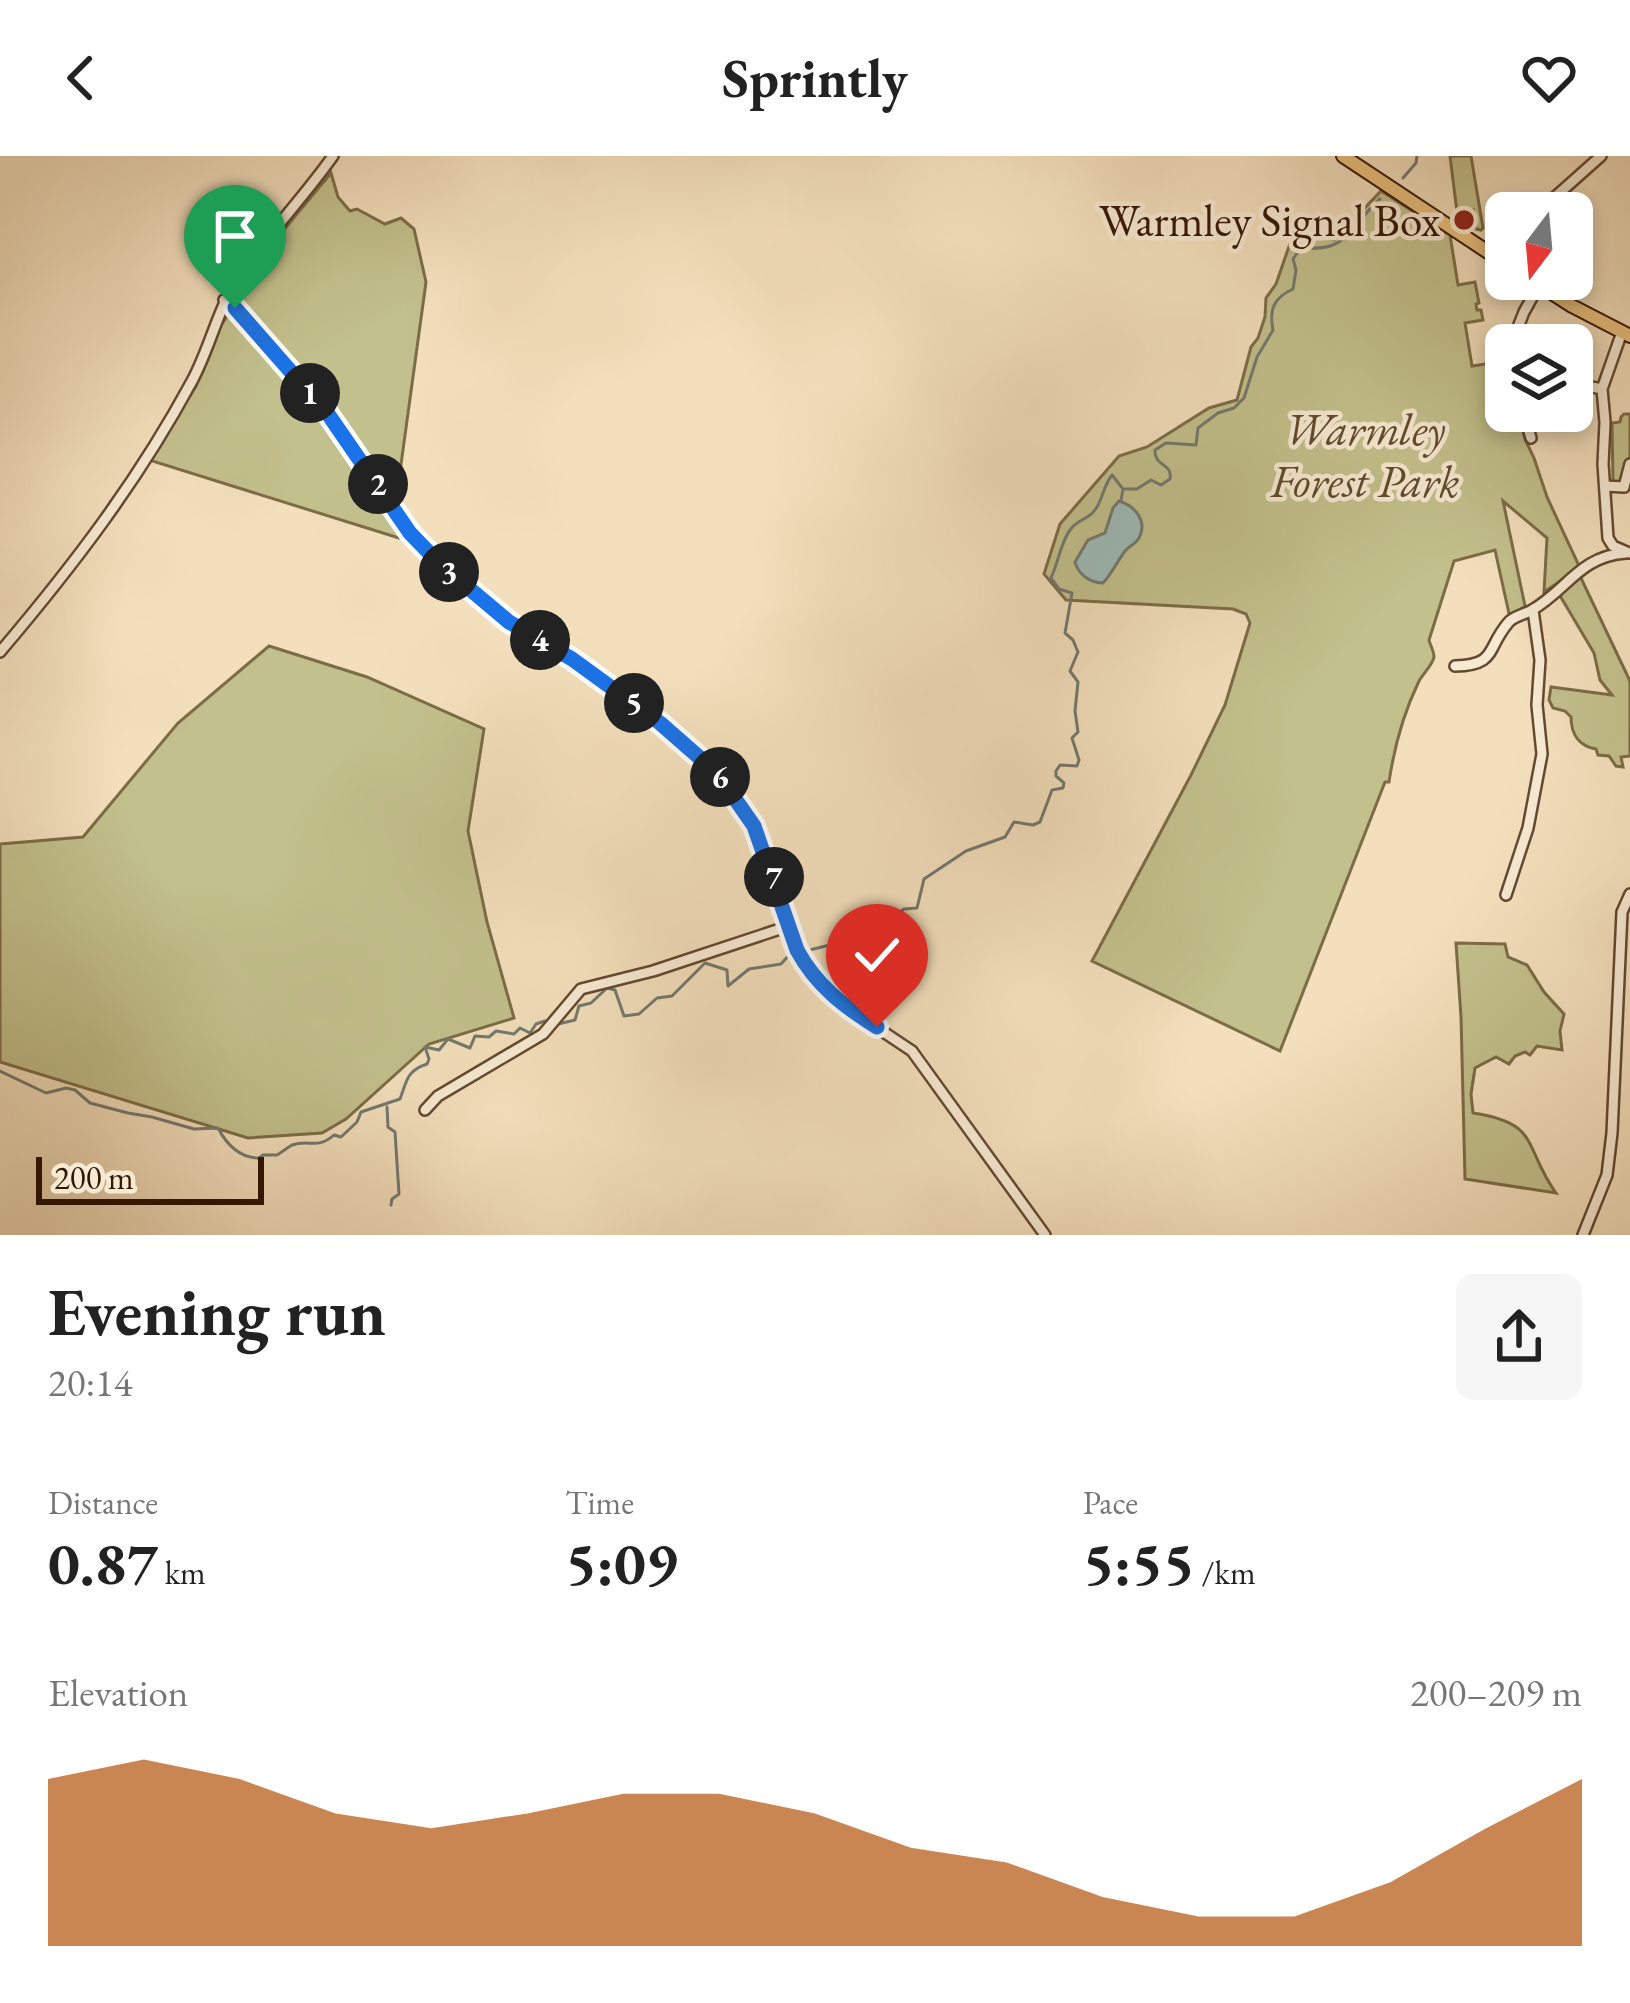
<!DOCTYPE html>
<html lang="en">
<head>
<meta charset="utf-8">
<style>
	body { margin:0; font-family:"EB Garamond",serif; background:#f6f6f6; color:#222; height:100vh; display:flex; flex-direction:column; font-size:45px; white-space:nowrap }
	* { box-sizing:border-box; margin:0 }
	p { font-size:39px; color:#767676 }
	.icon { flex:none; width:66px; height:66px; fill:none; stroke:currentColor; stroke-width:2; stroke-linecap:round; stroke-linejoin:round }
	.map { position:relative; height:1079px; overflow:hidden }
	.details { display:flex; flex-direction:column; background:#fff; flex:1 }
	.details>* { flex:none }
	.needle { width:78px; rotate:196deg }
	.buttons { position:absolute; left:1485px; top:36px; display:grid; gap:24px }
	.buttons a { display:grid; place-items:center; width:108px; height:108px; border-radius:18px; background:#fff; box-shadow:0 6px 18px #0003; font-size:60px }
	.scale { position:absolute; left:36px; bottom:30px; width:228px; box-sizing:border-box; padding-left:12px; border:6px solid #351702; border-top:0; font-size:33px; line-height:42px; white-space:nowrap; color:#351702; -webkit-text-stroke:9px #f7ead3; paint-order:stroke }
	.pin { position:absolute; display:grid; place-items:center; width:102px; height:102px; color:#fff; margin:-123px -51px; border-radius:50% 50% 50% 0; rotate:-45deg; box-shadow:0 0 12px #0007 }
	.pin .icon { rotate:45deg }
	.km { position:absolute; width:60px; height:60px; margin:-30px; border-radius:50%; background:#222; color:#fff; font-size:33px; line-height:60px; text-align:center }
	.round { display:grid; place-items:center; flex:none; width:126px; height:126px; border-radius:18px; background:#f6f6f6 }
	.summary { display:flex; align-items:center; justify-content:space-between; height:204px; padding:0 48px }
	h1 { font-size:66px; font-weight:700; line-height:90px }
	.figures { display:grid; grid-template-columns:repeat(3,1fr); gap:18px; height:204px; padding:12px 48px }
	.figures div { display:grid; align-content:center }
	.figures b { font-size:60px; font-weight:700 }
	.figures small { font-size:33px; font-weight:400 }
	.figures p { font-size:33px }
	.chart { height:336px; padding:24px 48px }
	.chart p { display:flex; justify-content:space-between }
	.chart svg { width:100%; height:216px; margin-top:12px; fill:#b45309; opacity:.7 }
	header { display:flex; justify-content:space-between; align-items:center; height:156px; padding:0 48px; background:#fff; font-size:54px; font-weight:700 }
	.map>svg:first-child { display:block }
</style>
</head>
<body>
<header><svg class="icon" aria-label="back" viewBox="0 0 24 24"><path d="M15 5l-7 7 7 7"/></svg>Sprintly<svg class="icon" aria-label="heart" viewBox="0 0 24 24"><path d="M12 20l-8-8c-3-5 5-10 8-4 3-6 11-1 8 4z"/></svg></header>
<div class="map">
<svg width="1630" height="1079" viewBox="0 0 1630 1079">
	<rect width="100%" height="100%" fill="#f3dfbc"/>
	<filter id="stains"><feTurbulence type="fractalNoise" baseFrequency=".00167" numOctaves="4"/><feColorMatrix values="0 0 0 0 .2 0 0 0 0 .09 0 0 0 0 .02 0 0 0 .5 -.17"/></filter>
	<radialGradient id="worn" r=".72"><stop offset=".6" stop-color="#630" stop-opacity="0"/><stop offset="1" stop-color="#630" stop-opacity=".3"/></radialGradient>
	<path fill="#c2c08c" stroke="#7c6c47" stroke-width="3" d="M1450 0H1471L1483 72 1481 74 1476 73 1473 54 1457 56Z
		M331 17 338 41 350 55 357 53 385 68 401 62 414 73 426 126 399 323 387 330C355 279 314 234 275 187 266 175 251 165 244 151 238 141 238 135 242 124Z
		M1381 35 1450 79 1458 129 1475 126 1479 147 1476 148 1477 154H1481L1483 164 1465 167 1472 210 1506 205V255H1518L1525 283 1534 302 1547 341 1580 412 1544 436 1547 382 1503 345 1525 450 1510 462 1495 394 1454 405 1429 484C1430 489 1434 495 1434 501 1433 508 1423 518 1419 525 1404 556 1394 592 1389 626H1385L1280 895 1092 805 1191 619 1225 549 1250 467 1246 458 1233 453 1066 444 1044 418 1060 368 1119 300 1147 291 1209 252 1237 244 1251 191 1258 182 1265 161 1266 142 1276 128 1294 76 1334 84Z
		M229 158 238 161 332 270 403 378 399 382 149 304 196 230 220 170Z
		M1624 258H1630V301L1623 328H1613L1612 267 1620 266 1621 261Z
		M1580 420 1630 525V600L1621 601 1623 611 1616 610 1609 600 1598 599 1596 593C1579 590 1571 578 1571 561L1565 555 1553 552 1549 544 1551 531 1612 539 1600 524 1594 497 1559 438Z
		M269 490 367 521 484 573 468 675 487 766 514 862 429 888 346 963 322 977 248 982 0 906V688L83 681 178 567Z
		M1456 787 1505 788 1508 801 1527 809 1544 836 1564 858 1560 875 1562 894 1537 890 1530 899 1525 896 1515 900 1509 908 1496 901 1475 912 1471 938 1473 957C1541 967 1523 991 1556 1037L1465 1023 1461 861Z"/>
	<path fill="#9dbbb8" stroke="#73796f" stroke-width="3" d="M1119 345C1135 350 1148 365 1139 382 1135 389 1130 389 1125 395 1117 406 1112 417 1103 427 1090 427 1078 418 1075 406L1088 384 1105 377 1113 352Z"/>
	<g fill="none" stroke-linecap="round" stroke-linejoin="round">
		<path stroke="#73796f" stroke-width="3" d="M1403 22 1416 7 1417 0
			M1121 345 1123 333H1137L1151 324 1161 329 1170 323C1173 307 1154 311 1155 294L1166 287 1196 289 1198 272 1218 257 1234 252 1244 242 1257 201 1273 174C1269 154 1273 142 1293 133L1296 114 1293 103 1300 93C1309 92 1321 93 1330 90 1353 83 1362 57 1380 43
			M558 868 575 864 579 850 591 847 607 832 615 834 624 860 639 858 657 842 672 840 705 807 727 814 728 830 749 813 781 808 789 799 871 779 904 753 917 752 924 723 966 695 1005 681 1014 666 1033 669 1040 666 1052 634 1063 632 1064 627 1056 620V615L1060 609 1077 610 1079 604 1072 582 1078 576 1075 555 1078 526 1070 515 1078 496 1073 484 1065 477 1072 437 1059 433 1051 422C1058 407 1061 386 1070 374 1079 361 1091 365 1099 347 1104 336 1105 328 1112 319L1123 333
			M0 915 46 937 66 932 75 934 90 947 128 957 152 961 194 973 218 972C227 989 239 1002 259 1002L263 999H277C279 998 290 990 292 989 310 983 317 994 334 979L341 981 357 966 361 956 400 943C407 925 406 915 427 908L429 903 425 891 439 894 448 883 470 892 475 880 489 881 496 875 514 878 520 872 530 877 536 868 545 865
			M387 951 388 971 395 976 399 1038 392 1043 391 1049"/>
		<g stroke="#644930" stroke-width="14">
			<path id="minor" d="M1537 57 1601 0
				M1572 121 1580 125
				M1554 139 1563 123
				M224 144 240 156 328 258 410 377 440 408 509 466 572 503 660 567 717 617 754 670 797 793 821 831 849 853 912 895 1045 1079
				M1622 176 1602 233 1605 266 1603 308 1608 382 1613 390 1629 397
				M1511 189 1524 156 1539 129
				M1572 227 1602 233
				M1523 255 1531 282
				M1605 330 1624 331 1630 308
				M0 496C73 410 138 325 192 225 211 190 218 150 242 116 270 76 304 41 333 0
				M1455 510C1497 509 1486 493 1508 467 1513 460 1524 459 1532 454 1567 434 1580 400 1626 397
				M1506 739 1528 672 1542 598 1537 549 1540 504 1533 454
				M425 954 438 940 543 878 581 833 653 815 789 770
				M1583 1079 1607 1019 1612 977 1622 756 1630 738"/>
		</g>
		<g stroke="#351702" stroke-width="16">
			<path id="major" d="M1343 0 1506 108
				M1530 123 1572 150 1630 180"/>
		</g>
		<use href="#minor" stroke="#f7ead3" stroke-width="9"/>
		<use href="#major" stroke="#eac07e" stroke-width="12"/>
	</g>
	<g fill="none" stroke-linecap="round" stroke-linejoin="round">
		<g stroke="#fff" stroke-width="24">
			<path id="route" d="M235 152 328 258 410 377 440 408 509 466 572 503 660 567 717 617 754 670 797 794C816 829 843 850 877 871"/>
		</g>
		<use href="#route" stroke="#1a73e8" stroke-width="15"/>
	</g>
	<circle fill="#8f2418" stroke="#f7ead3" stroke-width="4.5" cx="1464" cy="64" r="12"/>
	<g text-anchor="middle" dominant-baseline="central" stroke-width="9" stroke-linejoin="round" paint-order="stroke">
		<g font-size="45" fill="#351702" stroke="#f7ead3" text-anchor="end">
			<text x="1440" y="64">Warmley Signal Box</text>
		</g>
		<g font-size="45" font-style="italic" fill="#5f4a2b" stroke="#f7ead3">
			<text x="1365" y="273">Warmley<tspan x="1365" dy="52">Forest Park</tspan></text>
		</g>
	</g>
	<rect width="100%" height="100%" filter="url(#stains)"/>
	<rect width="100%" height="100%" fill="url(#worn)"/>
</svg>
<div class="buttons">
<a><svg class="needle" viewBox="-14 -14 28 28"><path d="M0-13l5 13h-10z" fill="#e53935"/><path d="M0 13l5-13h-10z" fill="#767676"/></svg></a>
<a><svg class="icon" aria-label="layers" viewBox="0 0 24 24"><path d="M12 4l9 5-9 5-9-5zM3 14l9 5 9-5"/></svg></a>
</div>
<div class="scale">200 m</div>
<div class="pin" style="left:235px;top:152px;background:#1e9e55"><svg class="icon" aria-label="arrive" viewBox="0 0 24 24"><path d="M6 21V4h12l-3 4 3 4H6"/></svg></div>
<div class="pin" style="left:877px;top:871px;background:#d93025"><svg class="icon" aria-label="check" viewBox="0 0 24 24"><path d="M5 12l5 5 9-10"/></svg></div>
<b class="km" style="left:310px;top:237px">1</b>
<b class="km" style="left:378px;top:328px">2</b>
<b class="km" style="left:449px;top:416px">3</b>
<b class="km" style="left:540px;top:484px">4</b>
<b class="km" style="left:634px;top:547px">5</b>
<b class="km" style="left:720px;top:621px">6</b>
<b class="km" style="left:774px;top:721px">7</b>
</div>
<section class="details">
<div class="summary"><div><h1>Evening run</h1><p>20:14</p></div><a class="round"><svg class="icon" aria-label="share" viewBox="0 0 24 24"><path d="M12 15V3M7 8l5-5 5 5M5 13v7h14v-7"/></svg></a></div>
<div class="figures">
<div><p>Distance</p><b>0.87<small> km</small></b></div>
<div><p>Time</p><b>5:09</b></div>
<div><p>Pace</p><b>5:55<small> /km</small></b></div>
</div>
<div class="chart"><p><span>Elevation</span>200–209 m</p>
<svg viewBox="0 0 160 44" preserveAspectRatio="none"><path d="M0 44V10L10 6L20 10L30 17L40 20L50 17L60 13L70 13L80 17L90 24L100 27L110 34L120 38L130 38L140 31L150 20L160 10V44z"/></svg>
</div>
</section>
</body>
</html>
